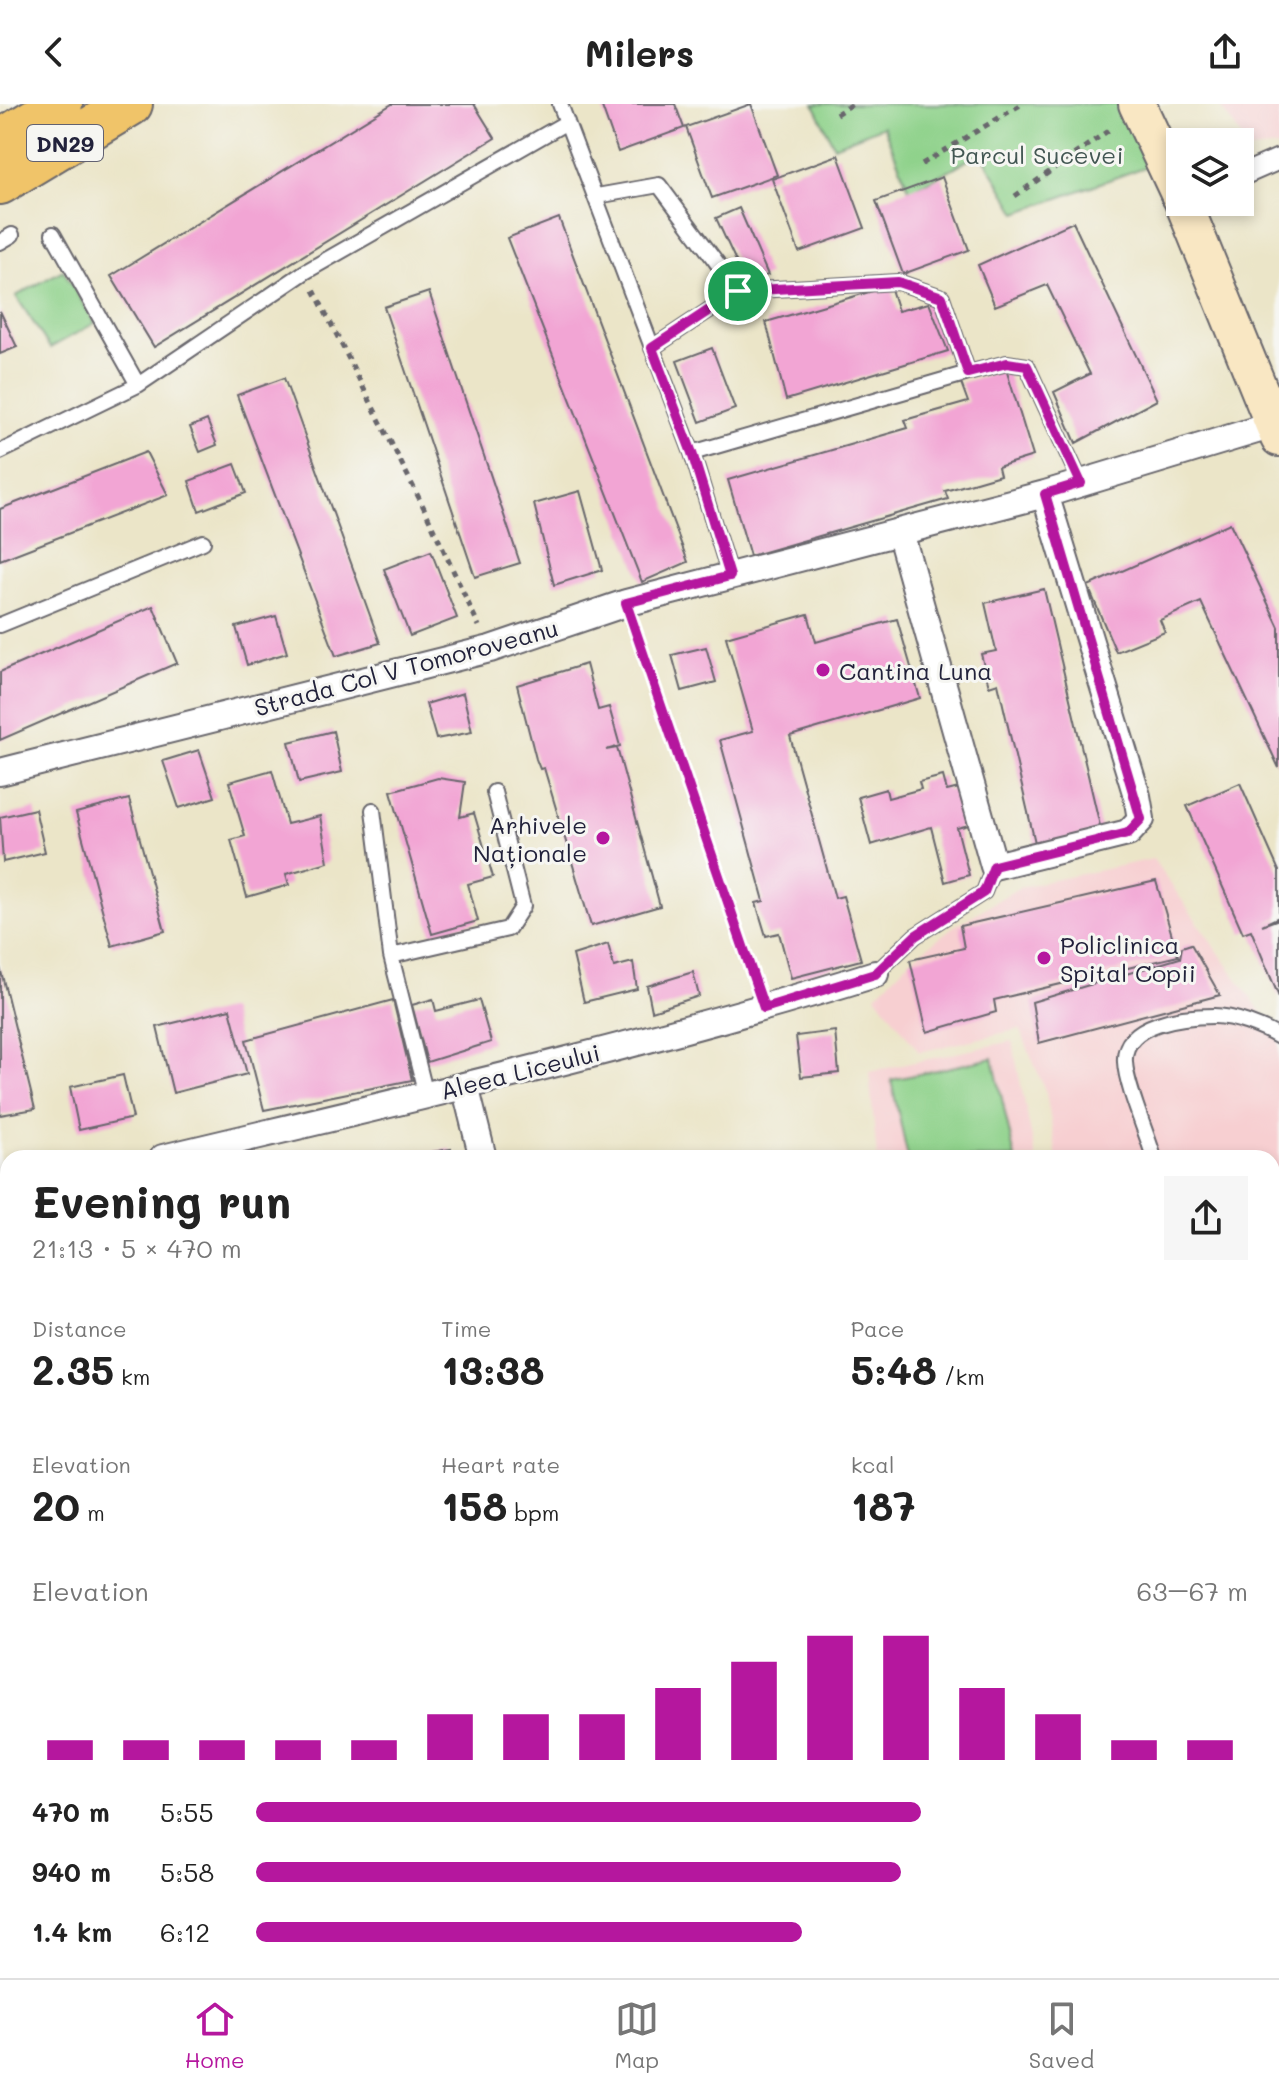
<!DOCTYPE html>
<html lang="en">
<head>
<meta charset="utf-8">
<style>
	body { margin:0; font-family:Mali,sans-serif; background:#f6f6f6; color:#222; height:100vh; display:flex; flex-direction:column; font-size:30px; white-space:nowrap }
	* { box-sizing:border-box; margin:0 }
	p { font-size:26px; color:#767676 }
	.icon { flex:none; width:44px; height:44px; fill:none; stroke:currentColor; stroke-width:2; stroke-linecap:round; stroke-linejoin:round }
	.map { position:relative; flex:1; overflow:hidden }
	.details { position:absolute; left:0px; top:1046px; width:1280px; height:828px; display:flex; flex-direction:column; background:#fff; border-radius:24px 24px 0 0; box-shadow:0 4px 12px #0003 }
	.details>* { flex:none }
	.buttons { position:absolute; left:1166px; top:24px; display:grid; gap:16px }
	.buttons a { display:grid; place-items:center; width:88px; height:88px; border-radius:0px; background:#fff; box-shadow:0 4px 12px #0003; font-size:40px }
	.pin { position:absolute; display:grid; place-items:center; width:68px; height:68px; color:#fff; margin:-34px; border:4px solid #fff; border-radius:50%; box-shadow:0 2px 8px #0007 }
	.round { display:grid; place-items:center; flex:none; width:84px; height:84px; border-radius:0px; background:#f6f6f6 }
	.summary { display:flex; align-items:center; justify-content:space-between; height:136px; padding:0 32px }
	h1 { font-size:44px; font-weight:700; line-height:60px }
	.stats { display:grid; grid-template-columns:repeat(3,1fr); gap:12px; height:136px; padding:8px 32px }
	.stats div { display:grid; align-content:center }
	.stats b { font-size:40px; font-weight:700 }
	.stats small { font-size:22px; font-weight:400 }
	.stats p { font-size:22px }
	.chart { height:224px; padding:16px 32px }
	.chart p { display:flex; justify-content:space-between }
	.chart svg { width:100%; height:144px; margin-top:8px; stroke:#b5179e; stroke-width:6 }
	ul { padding:0 32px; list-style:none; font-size:26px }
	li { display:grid; grid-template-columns:128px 96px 1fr; align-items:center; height:60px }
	li i { height:20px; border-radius:10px; background:#b5179e }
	header { display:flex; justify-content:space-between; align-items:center; height:104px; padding:0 32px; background:#fff; font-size:36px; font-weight:700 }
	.tabs { display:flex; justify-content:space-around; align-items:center; height:112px; border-top:2px solid #e0e0e0; background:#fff; font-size:22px; color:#767676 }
	.tabs a { display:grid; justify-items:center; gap:4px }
	.tabs .active { color:#b5179e }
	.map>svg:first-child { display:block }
</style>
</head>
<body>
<header><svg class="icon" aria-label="back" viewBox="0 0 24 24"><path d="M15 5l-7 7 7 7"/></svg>Milers<svg class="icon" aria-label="share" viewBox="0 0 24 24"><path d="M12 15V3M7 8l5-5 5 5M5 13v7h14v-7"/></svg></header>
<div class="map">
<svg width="1279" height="1874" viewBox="0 0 1279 1874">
	<rect width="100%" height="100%" fill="#f6f6f2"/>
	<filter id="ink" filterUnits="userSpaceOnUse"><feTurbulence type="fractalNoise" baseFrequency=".0125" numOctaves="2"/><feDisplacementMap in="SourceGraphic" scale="16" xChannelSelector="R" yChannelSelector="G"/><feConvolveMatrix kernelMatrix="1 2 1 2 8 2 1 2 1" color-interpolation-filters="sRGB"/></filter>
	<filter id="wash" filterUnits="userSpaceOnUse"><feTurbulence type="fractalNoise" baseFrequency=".006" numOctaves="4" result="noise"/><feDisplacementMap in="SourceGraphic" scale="32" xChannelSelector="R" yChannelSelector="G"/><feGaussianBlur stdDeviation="1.8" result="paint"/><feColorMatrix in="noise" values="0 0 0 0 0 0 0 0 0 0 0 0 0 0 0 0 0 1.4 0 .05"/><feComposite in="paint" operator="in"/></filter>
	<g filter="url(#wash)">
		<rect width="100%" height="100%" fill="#ebe5c8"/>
		<path fill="#f7cfd1" d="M1218 0H1279V43L1251 46Z
			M1153 755 1272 924 1279 922V1444L1272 1428V1054H1057L1046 989 1020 925 919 948 876 891 910 856 953 823 1020 783Z
			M1012 937 1036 1054H877L869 968Z"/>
		<path fill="#8fd28b" stroke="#587a63" stroke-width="2" d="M814 0H1126L1156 59 1017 109 981 49 910 87 883 22 834 42Z
			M63 166 95 219 50 244 16 192Z
			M993 954 1015 1054H908L891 976Z"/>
		<g id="blocks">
			<path fill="#f2a5d4" d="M392 0H474L495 34 154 243 111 172Z
				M601 0H675L684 24 618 48Z
				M751 0 777 71 712 94 686 23Z
				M838 51 865 124 799 148 772 75Z
				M942 73 969 146 903 170 876 97Z
				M739 104 768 171 746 179 716 114Z
				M559 114 688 458 642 478 507 134Z
				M1073 118 1157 296 1076 339 1054 288 1090 270 1047 181 995 202 978 161Z
				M890 182 898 207 929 199 948 247 786 296 766 218Z
				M429 188 520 459 475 473 384 203Z
				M0 207 17 243 0 250Z
				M712 244 735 305 700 318 677 257Z
				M1006 265 1033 352 998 363 1000 371 945 387 948 395 750 452 728 376 908 324 905 316 968 298 961 279Z
				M284 274 380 539 336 552 237 291Z
				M207 316 217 341 200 348 190 323Z
				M146 348 168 391 0 456V405Z
				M235 360 246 389 199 407 189 377Z
				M580 387 602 466 554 481 534 400Z
				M1230 419 1279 523V664L1201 498 1160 516 1165 528 1116 548 1088 482Z
				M431 447 457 514 410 532 384 465Z
				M1044 485 1101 726 1036 743 998 579 989 582 981 550 996 547 985 499Z
				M153 502 177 559 0 636V568Z
				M808 510 816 538 897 515 920 594 790 632 835 794 843 792 861 856 791 874 779 829 766 832 756 799 764 797 720 636 753 627 726 533Z
				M276 512 287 549 247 561 236 523Z
				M706 543 716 578 682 587 672 551Z
				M586 560 598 606 609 603 620 642 606 646 617 644 660 802 591 822 544 664 540 665 536 655 517 581Z
				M463 589 472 628 436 635 426 600Z
				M333 627 342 668 299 678 289 638Z
				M199 646 215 693 179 704 163 657Z
				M272 666 287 720 320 712 328 758 286 770 289 781 247 793 231 736 245 732 229 678Z
				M943 672 947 687 959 684 969 721 957 724 969 771 945 778 931 723 871 741 858 693 886 685 888 694 921 685 919 678Z
				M438 674 465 678 460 713 474 709 493 773 468 780 478 817 432 830 391 687Z
				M1240 679 1279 767V813L1262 821 1279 815V893L1251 826 1243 829 1187 702Z
				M129 695 165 827 112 842 76 709Z
				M35 705 45 748 3 758 0 713Z
				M1156 777 1178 852 994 896 996 908 927 928 910 856 964 844 960 822Z
				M608 840 614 863 633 858 637 885 584 898 573 851Z
				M1191 840 1220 891 1039 939 1032 898 1180 854 1182 843Z
				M0 863 35 1005 0 1011Z
				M693 868 699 892 652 907 647 882Z
				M433 895 436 907 479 896 491 938 427 958 412 901Z
				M393 896 412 976 264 1006 246 936Z
				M230 905 247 970 173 989 157 923Z
				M835 927 839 969 801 973 796 932Z
				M123 971 133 1014 79 1026 70 983Z
				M451 1045 452 1054H406V1052Z
				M1279 1109V1152L1272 1134V1111Z
				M1272 1178 1279 1196V1339L1272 1321Z
				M8 1490V1536L0 1540V1493Z
				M1279 1593V1668L1272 1670V1595Z
				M8 1601V1663L0 1665V1602Z
				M1279 1710V1776L1272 1778V1712Z
				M194 1866H230L233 1874H167Z
				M371 1866H423V1867L397 1874H349Z
				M702 1866H754L756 1874H704Z
				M896 1866H955L957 1874H898Z
				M967 1866H1119L1121 1874H969Z"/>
		</g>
	</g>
	<g filter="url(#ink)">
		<use href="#blocks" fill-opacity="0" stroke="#68666c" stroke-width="2"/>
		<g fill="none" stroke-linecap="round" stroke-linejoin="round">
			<g stroke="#68666c" stroke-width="18">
				<path id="service" d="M560 0 692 349 730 472
					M597 92 659 81 738 187
					M53 130 138 281
					M0 138 12 131
					M652 244 738 187 898 178 942 193 968 269 692 349
					M968 269 1007 259 1027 262 1081 379
					M0 348 138 281 305 168 567 18
					M0 521 203 438
					M373 706 391 852 426 991
					M391 852 508 825 523 802 494 688
					M875 870 915 832 984 788 994 762
					M1154 1054C1147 1029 1126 982 1125 958 1122 918 1185 912 1214 912 1234 912 1262 923 1279 933
					M1272 1080 1279 1077"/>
			</g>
			<g stroke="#68666c" stroke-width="24">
				<path id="pedestrian" d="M1240 72 1279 55"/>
			</g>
			<g stroke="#68666c" stroke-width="30">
				<path id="minor" d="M900 428 994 762 1128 729 1141 715 1137 692 1045 390
					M0 668 490 545 626 499 1045 390 1273 321
					M465 982 483 1054
					M163 1054C401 997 641 943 875 870
					M0 1093 8 1091
					M1272 1509 1279 1508
					M0 1838 8 1836
					M276 1866 277 1874
					M814 1866 816 1874
					M1136 1866 1138 1874"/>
			</g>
			<g stroke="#68666c" stroke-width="40">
				<path id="secondary" d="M1137 0 1180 92
					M1183 98 1279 334"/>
			</g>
			<g stroke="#68666c" stroke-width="46">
				<path id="primary" d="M0 37 61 0
					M0 79 131 0"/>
			</g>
			<path stroke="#68666c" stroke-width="5" stroke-dasharray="6 6" stroke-linecap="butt" d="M836 10 853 0
				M922 60 1022 0
				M1015 92 1112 24
				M314 186 424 404 479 522
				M634 523 754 877"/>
			<use href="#service" stroke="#fff" stroke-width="14"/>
			<use href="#pedestrian" stroke="#fff" stroke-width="20"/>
			<use href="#minor" stroke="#fff" stroke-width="26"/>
			<use href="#secondary" stroke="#f9e7c3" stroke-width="36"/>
			<use href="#primary" stroke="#f0c469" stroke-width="42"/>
		</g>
	</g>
	<g fill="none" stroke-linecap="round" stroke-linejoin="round" filter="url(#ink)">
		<g stroke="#fff" stroke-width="16">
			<path id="route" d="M898 178 942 193 968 269 1007 259 1027 262 1081 379 1045 390 1141 715 1128 729 994 762 984 788 915 832 875 870 764 904 626 499 730 472 692 349 652 244 738 187Z"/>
		</g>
		<use href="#route" stroke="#b5179e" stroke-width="10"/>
	</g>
	<g fill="#b5179e" stroke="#f6f6f2" stroke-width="3">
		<circle cx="823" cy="566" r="8"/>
		<circle cx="603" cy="734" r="8"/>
		<circle cx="1044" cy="854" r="8"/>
	</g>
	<g text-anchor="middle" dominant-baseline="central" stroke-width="6" stroke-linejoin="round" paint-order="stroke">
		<rect fill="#f6f6f2" stroke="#626272" stroke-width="2" x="27" y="21" width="76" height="36" rx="6"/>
		<g font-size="22" font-weight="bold" fill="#22223b">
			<text x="65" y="39">DN29</text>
		</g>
		<g font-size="24" fill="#435753" stroke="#f6f6f2">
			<text x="1037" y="50">Parcul Sucevei</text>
		</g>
		<g font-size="24" fill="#22223b" stroke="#f6f6f2">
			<text transform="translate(406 563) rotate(-15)">Strada Col V Tomoroveanu</text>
			<text transform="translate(520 967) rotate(-14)">Aleea Liceului</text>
		</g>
		<g font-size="24" fill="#22223b" stroke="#f6f6f2" text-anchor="start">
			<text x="839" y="566">Cantina Luna</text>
			<text x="587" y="720" text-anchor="end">Arhivele<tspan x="587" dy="28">Naționale</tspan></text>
			<text x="1060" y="840">Policlinica<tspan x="1060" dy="28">Spital Copii</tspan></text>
		</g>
	</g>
</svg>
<div class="buttons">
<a><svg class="icon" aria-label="layers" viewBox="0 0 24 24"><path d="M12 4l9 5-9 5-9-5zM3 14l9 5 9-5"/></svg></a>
</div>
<div class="pin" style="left:738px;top:187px;background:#1e9e55"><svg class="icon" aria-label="arrive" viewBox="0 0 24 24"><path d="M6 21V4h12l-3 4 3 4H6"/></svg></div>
<section class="details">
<div class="summary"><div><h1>Evening run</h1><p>21:13 · 5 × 470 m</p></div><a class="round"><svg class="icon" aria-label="share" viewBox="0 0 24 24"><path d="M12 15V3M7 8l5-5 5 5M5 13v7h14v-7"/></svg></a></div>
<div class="stats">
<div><p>Distance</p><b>2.35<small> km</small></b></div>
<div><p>Time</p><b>13:38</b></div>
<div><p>Pace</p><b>5:48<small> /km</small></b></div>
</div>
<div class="stats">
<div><p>Elevation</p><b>20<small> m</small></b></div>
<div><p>Heart rate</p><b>158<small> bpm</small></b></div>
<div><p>kcal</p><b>187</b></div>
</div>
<div class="chart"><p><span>Elevation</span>63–67 m</p>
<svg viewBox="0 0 160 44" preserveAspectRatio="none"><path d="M5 44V38M15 44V38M25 44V38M35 44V38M45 44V38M55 44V30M65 44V30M75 44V30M85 44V22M95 44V14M105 44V6M115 44V6M125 44V22M135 44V30M145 44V38M155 44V38"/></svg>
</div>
<ul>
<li><b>470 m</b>5:55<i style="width:67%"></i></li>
<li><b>940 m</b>5:58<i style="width:65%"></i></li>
<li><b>1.4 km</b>6:12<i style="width:55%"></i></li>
</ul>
</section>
</div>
<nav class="tabs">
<a class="active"><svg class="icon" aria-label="home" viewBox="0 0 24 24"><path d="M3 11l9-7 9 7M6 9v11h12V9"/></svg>Home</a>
<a><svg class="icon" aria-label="map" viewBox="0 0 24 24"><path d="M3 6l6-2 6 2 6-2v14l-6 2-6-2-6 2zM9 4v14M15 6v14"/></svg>Map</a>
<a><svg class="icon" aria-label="saved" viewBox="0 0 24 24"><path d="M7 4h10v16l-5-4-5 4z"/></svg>Saved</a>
</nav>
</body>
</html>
